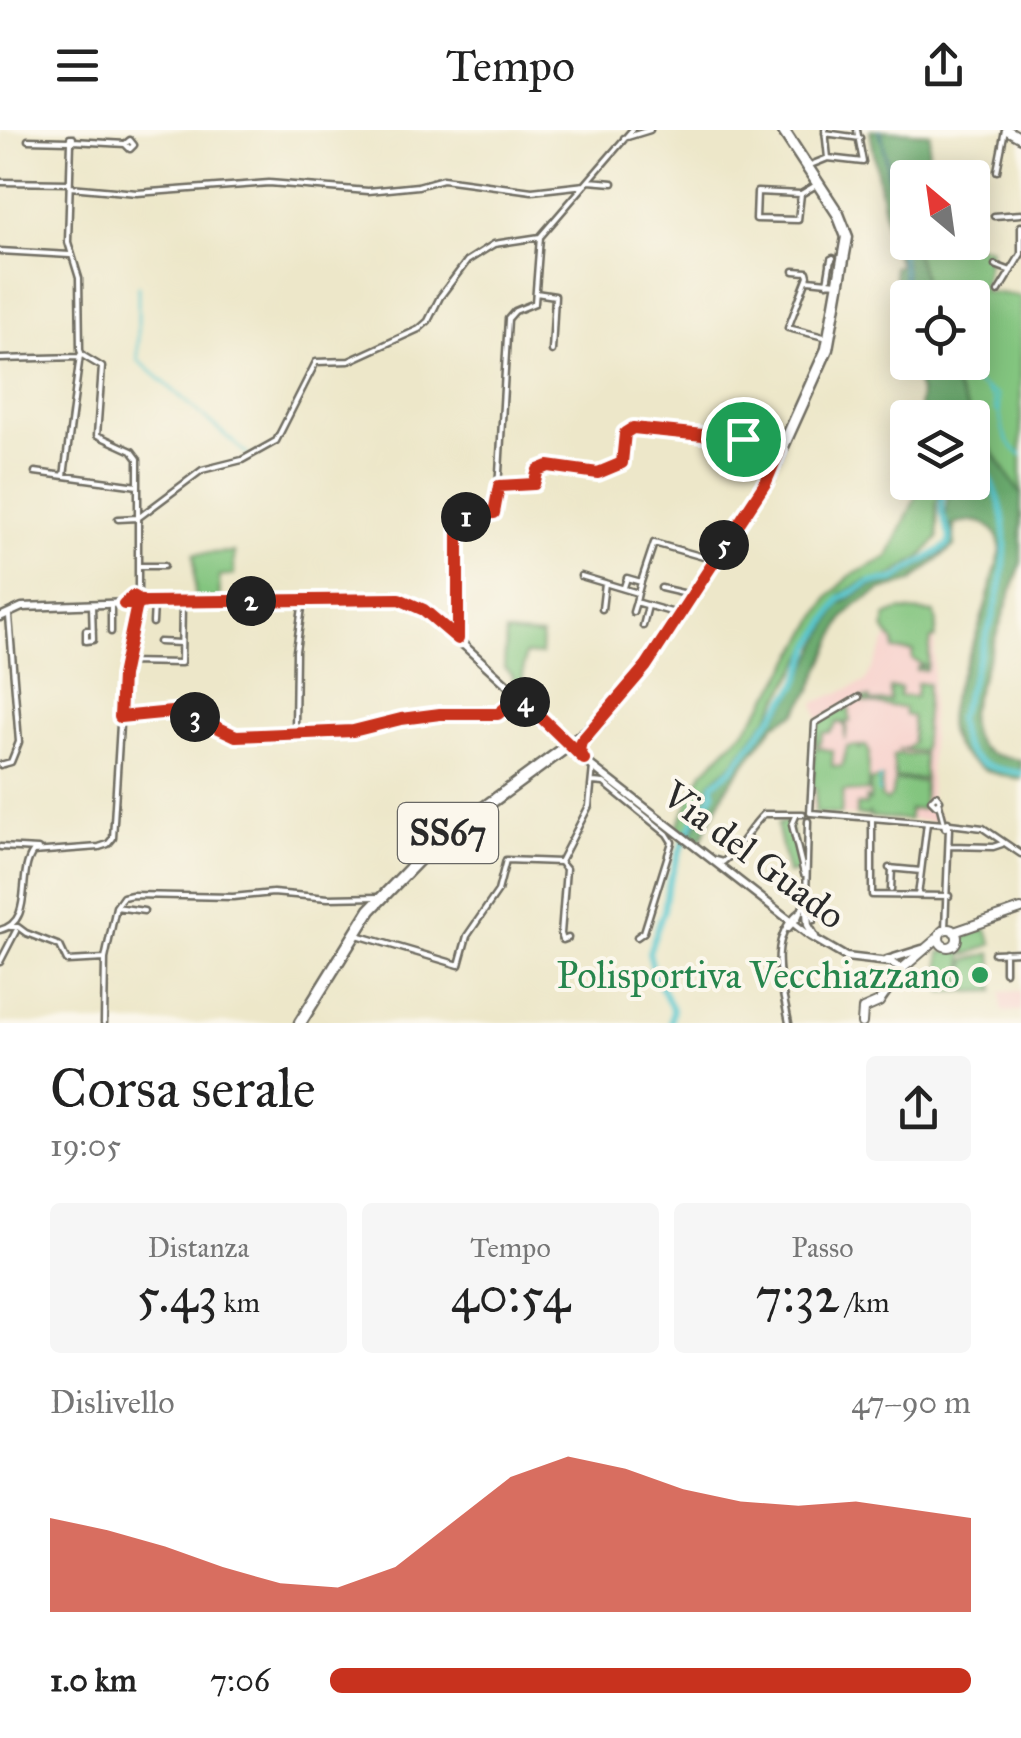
<!DOCTYPE html>
<html lang="it">
<head>
<meta charset="utf-8">
<style>
	body { margin:0; font-family:"IM FELL Great Primer",serif; background:#f6f6f6; color:#222; height:100vh; display:flex; flex-direction:column; font-size:38px; white-space:nowrap }
	* { box-sizing:border-box; margin:0 }
	p { font-size:32px; color:#767676 }
	.icon { flex:none; width:55px; height:55px; fill:none; stroke:currentColor; stroke-width:2; stroke-linecap:round; stroke-linejoin:round }
	.map { position:relative; height:893px; overflow:hidden }
	.sheet { display:flex; flex-direction:column; background:#fff; flex:1 }
	.sheet>* { flex:none }
	.needle { width:65px; rotate:331deg }
	.tools { position:absolute; left:890px; top:30px; display:grid; gap:20px }
	.tools a { display:grid; place-items:center; width:100px; height:100px; border-radius:10px; background:#fff; box-shadow:0 5px 25px #0003; font-size:50px }
	.pin { position:absolute; display:grid; place-items:center; width:85px; height:85px; color:#fff; margin:-42px; border:5px solid #fff; border-radius:50%; box-shadow:0 2px 10px #0007 }
	.km { position:absolute; width:50px; height:50px; margin:-25px; border-radius:50%; background:#222; color:#fff; font-size:28px; line-height:50px; text-align:center }
	.round { display:grid; place-items:center; flex:none; width:105px; height:105px; border-radius:10px; background:#f6f6f6 }
	.headline { display:flex; align-items:center; justify-content:space-between; height:170px; padding:0 50px }
	h1 { font-size:55px; font-weight:600; line-height:75px }
	.figures { display:grid; grid-template-columns:repeat(3,1fr); gap:15px; height:170px; padding:10px 50px }
	.figures div { display:grid; align-content:center; border-radius:10px; background:#f6f6f6; text-align:center }
	.figures b { font-size:50px; font-weight:600 }
	.figures small { font-size:28px; font-weight:400 }
	.figures p { font-size:28px }
	.chart { height:280px; padding:20px 50px }
	.chart p { display:flex; justify-content:space-between }
	.chart svg { width:100%; height:180px; margin-top:10px; fill:#c8321e; opacity:.7 }
	ul { padding:0 50px; list-style:none; font-size:32px }
	li { display:grid; grid-template-columns:160px 120px 1fr; align-items:center; height:75px }
	li i { height:25px; border-radius:12px; background:#c8321e }
	header { display:flex; justify-content:space-between; align-items:center; height:130px; padding:0 50px; background:#fff; font-size:45px; font-weight:600 }
	.map>svg:first-child { display:block }
</style>
</head>
<body>
<header><svg class="icon" aria-label="menu" viewBox="0 0 24 24"><path d="M4 6h16M4 12h16M4 18h16"/></svg>Tempo<svg class="icon" aria-label="share" viewBox="0 0 24 24"><path d="M12 15V3M7 8l5-5 5 5M5 13v7h14v-7"/></svg></header>
<div class="map">
<svg width="1021" height="893" viewBox="0 0 1021 893">
	<rect width="100%" height="100%" fill="#fbf7ec"/>
	<filter id="ink" filterUnits="userSpaceOnUse"><feTurbulence type="fractalNoise" baseFrequency=".01" numOctaves="2"/><feDisplacementMap in="SourceGraphic" scale="20" xChannelSelector="R" yChannelSelector="G"/><feConvolveMatrix kernelMatrix="1 2 1 2 8 2 1 2 1" color-interpolation-filters="sRGB"/></filter>
	<filter id="wash" filterUnits="userSpaceOnUse"><feTurbulence type="fractalNoise" baseFrequency=".0048" numOctaves="4" result="noise"/><feDisplacementMap in="SourceGraphic" scale="40" xChannelSelector="R" yChannelSelector="G"/><feGaussianBlur stdDeviation="2.25" result="paint"/><feColorMatrix in="noise" values="0 0 0 0 0 0 0 0 0 0 0 0 0 0 0 0 0 1.4 0 .05"/><feComposite in="paint" operator="in"/></filter>
	<g filter="url(#wash)">
		<rect width="100%" height="100%" fill="#ede7c9"/>
		<path fill="#f7d0cb" d="M936 497 931 579 930 675 943 692 815 683 811 678 820 594 814 573 865 552 892 499Z
			M1021 861V881L1002 882 1001 862Z"/>
		<path fill="#83c57f" stroke="#577855" stroke-width="2.5" d="M912 113H962L990 118 983 161 1021 166V365L986 312 942 233 972 232V168L924 167 926 154Z
			M919 353H948L936 372 938 408 921 427 888 448 866 451 841 464 769 586 734 632 710 653 707 668 686 703 677 697 703 642 746 599 777 555 829 467 850 446 888 427 914 371Z
			M234 422V445L219 446 220 469 195 470 194 424Z
			M900 480 934 483 937 493 935 508 931 509 927 540H917L918 537 925 536 912 529 913 521 894 520V512L884 499 886 486Z
			M506 503 542 506 541 525 525 524 522 557 513 556V546L504 538Z
			M917 553 928 554 923 622 898 619 907 618 913 612 912 586 905 585 904 578 862 572 863 568H870V572L890 571V558H901L899 566 916 567Z
			M849 577 850 592H844L847 596 845 610V595L838 592 830 602 823 603 820 614H815C814 588 829 584 849 577Z
			M859 616 860 620 861 616H866L869 621 868 661 843 662 841 685 815 683 816 658 812 657 815 617 833 621 832 636 842 637 847 617Z
			M897 624 923 625 925 649 895 648 893 626Z
			M882 648 881 667 886 671 891 667 895 650 924 652 923 679 909 680V690L870 687 869 682 868 686 856 685 857 675H866V668L870 671V651Z
			M789 691 800 741 788 744 777 694Z
			M986 798 993 814 967 825 961 808Z
			M963 821 965 861 942 862 940 822Z
			M992 823 994 861 968 862 966 830Z"/>
		<path fill="#6aaa6e" stroke="#4a6a4c" stroke-width="2.5" d="M870 0 930 3 927 44 938 47 908 48 905 64 908 112 912 113 926 154 924 167 908 168 907 230 894 202 900 174 893 137 899 135 887 99Z
			M909 233H942L986 312 1021 365V434L970 581C970 620 986 625 1021 630V649C983 644 939 624 950 576 956 551 969 527 977 503 986 476 993 448 1001 420 996 392 979 387 954 394V416L911 452 881 460 855 476 843 489 810 562 795 584 775 594 727 657 699 714 689 706 715 665V655L735 639 793 564 839 475 871 456 895 452 943 422 951 407 950 394 945 390 948 364 959 360 962 353 972 352V288L919 287 920 261Z"/>
		<path fill="#5ac7cd" stroke="#42797c" stroke-width="2.5" d="M878 0H881C892 56 908 120 907 178L883 13Z"/>
		<g fill="none" stroke-linecap="round" stroke-linejoin="round">
			<path stroke="#5ac7cd" stroke-width="2.5" d="M138 155V230L248 325
				M954 232 965 247 997 265C1002 289 998 308 1021 325
				M985 259 993 268 997 282
				M879 654 880 648
				M879 663V657"/>
			<path stroke="#5ac7cd" stroke-width="6" d="M972 323C1021 379 1008 448 983 515 974 539 968 564 958 588 960 632 984 637 1021 643
				M671 893 673 879 654 844 649 822 664 780 667 760 679 723 694 690 713 665V654L733 638 797 555 811 518 840 469 871 452 894 450 948 415 950 408C946 392 937 380 944 362L956 359 953 352"/>
		</g>
	</g>
	<g filter="url(#ink)">
		<g fill="none" stroke-linecap="round" stroke-linejoin="round">
			<g stroke="#6f6d62" stroke-width="9">
				<path id="minor" d="M825 0 828 28
					M825 3 860 8
					M70 8H73L72 12 69 11Z
					M624 8 650 0
					M28 10 69 11
					M73 11 125 14 130 10 134 15 130 19 125 14
					M71 12 68 112 79 148 80 220 82 225 102 237 97 305 132 321 138 329V466
					M808 36 828 28 863 32 857 0
					M997 41 1005 0
					M589 51 613 53
					M0 52 70 53
					M70 57 137 63 269 53 368 61 418 56 443 49 532 61 585 55
					M757 62 801 64 798 90 756 89Z
					M801 64 818 54
					M994 86 1021 84
					M0 121 70 125
					M995 135 1011 141
					M794 141 807 142 808 146 788 198 824 207
					M808 150 837 153
					M827 153 831 129 833 128 830 133
					M998 162 1021 124V96
					M536 163 555 166 552 221
					M0 229 80 227
					M35 342 138 356
					M64 346 80 225
					M499 356 534 354 538 340C559 329 614 357 623 328 625 321 625 310 625 303L633 297 743 309 777 320
					M118 389 138 388 202 340 242 330 276 311 316 232 349 231 419 199 428 191 440 167 467 131 494 114 540 107 632 0
					M138 436H164
					M581 446 638 463 636 472
					M641 452 654 413 714 430
					M624 457 627 448 641 452 638 463
					M661 458 691 465
					M111 475V502
					M92 476 93 510 86 511V500H93
					M602 479 605 453
					M633 482 636 472 678 484
					M153 493 154 473
					M643 496 648 476
					M458 509V400L466 386H489L497 377 508 189 515 181 535 173 540 107
					M159 512 181 513
					M125 532 181 533 182 473
					M120 587 182 581 236 606 353 601 401 589 440 584H498L519 566
					M295 600 296 521 303 470
					M0 635 11 632 19 612 9 486
					M593 652 604 653 667 704 672 712 644 802 637 807
					M936 665 940 670 936 675 931 670Z
					M939 674 944 693
					M810 683 815 593 859 567
					M811 683 944 694
					M796 686 792 695 804 744
					M872 689V765L949 766
					M948 692 949 697 945 698 944 694Z
					M950 694 983 698 1021 724
					M949 716 993 717 1002 714
					M0 717 38 719
					M716 730 723 732C741 718 748 699 764 684H803
					M560 732 566 739 561 804 563 810 568 808
					M889 738 921 741
					M891 760 892 738
					M806 766 814 790
					M918 766 927 693
					M116 777 123 767 132 765 233 767 273 763 328 768 379 767
					M10 797H18L26 803 60 816 67 831 105 829 104 893
					M788 799 798 788 806 769 808 691
					M945 799 949 698
					M0 800C35 791 16 745 33 722L99 717 108 714 113 708 123 546 137 475
					M357 805 459 835 467 806 498 761 506 730 560 732 589 676 593 637
					M1005 822V842
					M994 823 1021 822
					M105 829 116 777 144 781
					M0 832 16 801
					M789 893C782 855 765 809 800 781"/>
			</g>
			<g stroke="#6f6d62" stroke-width="11">
				<path id="tertiary" d="M135 465 139 470 135 474 131 469Z
					M138 473 391 468 415 474 435 489 557 600 575 623 810 806 846 827 889 832 903 838
					M0 487 22 477 132 473
					M579 620 585 608
					M806 769 808 795 815 807
					M887 830 922 819"/>
			</g>
			<g stroke="#6f6d62" stroke-width="12">
				<path id="secondary" d="M1007 0 1021 8
					M939 808a9 9 0 1 1 18 0a9 9 0 1 1-18 0Z
					M954 802 1021 779
					M862 893 863 879 879 872 903 838 939 807"/>
			</g>
			<g stroke="#6f6d62" stroke-width="15">
				<path id="primary" d="M300 893 370 780 433 715 599 593 646 537 767 352 827 219 847 107 838 84 783 0"/>
			</g>
			<use href="#minor" stroke="#fff" stroke-width="4"/>
			<use href="#tertiary" stroke="#fff" stroke-width="6"/>
			<use href="#secondary" stroke="#fff" stroke-width="8"/>
			<use href="#primary" stroke="#fff" stroke-width="10"/>
		</g>
	</g>
	<g fill="none" stroke-linecap="round" stroke-linejoin="round" filter="url(#ink)">
		<g stroke="#fff" stroke-width="20">
			<path id="route" d="M743 309 633 298 625 303 622 333 598 343 548 336 538 340 534 354 499 356 494 383 466 386 458 400V509L424 480 399 469 146 472 136 474H124L133 466 140 470 136 479 122 546 120 587 182 581 236 606 353 601 401 589 440 584H498L519 566 584 629 579 620 581 612 646 536 766 352 779 321 743 309"/>
		</g>
		<use href="#route" stroke="#c8321e" stroke-width="12"/>
	</g>
	<circle fill="#2e9e5b" stroke="#fbf7ec" stroke-width="4" cx="980" cy="845" r="10"/>
	<g text-anchor="middle" dominant-baseline="central" stroke-width="8" stroke-linejoin="round" paint-order="stroke">
		<rect fill="#fbf7ec" stroke="#696865" stroke-width="2.5" x="398" y="673" width="100" height="60" rx="8"/>
		<g font-size="35" font-weight="bold" fill="#2b2b2b">
			<text x="448" y="703">SS67</text>
		</g>
		<g font-size="38" fill="#2b2b2b" stroke="#fbf7ec">
			<text transform="translate(754 725) rotate(37)">Via del Guado</text>
		</g>
		<g font-size="38" fill="#27864d" stroke="#fbf7ec" text-anchor="end">
			<text x="960" y="845">Polisportiva Vecchiazzano</text>
		</g>
	</g>
</svg>
<div class="tools">
<a><svg class="needle" viewBox="-14 -14 28 28"><path d="M0-13l5 13h-10z" fill="#e53935"/><path d="M0 13l5-13h-10z" fill="#767676"/></svg></a>
<a><svg class="icon" aria-label="locate" viewBox="0 0 24 24"><circle cx="12" cy="12" r="6"/><path d="M12 2v4M12 18v4M2 12h4M18 12h4"/></svg></a>
<a><svg class="icon" aria-label="layers" viewBox="0 0 24 24"><path d="M12 4l9 5-9 5-9-5zM3 14l9 5 9-5"/></svg></a>
</div>
<div class="pin" style="left:743px;top:309px;background:#1e9e55"><svg class="icon" aria-label="arrive" viewBox="0 0 24 24"><path d="M6 21V4h12l-3 4 3 4H6"/></svg></div>
<b class="km" style="left:466px;top:387px">1</b>
<b class="km" style="left:251px;top:471px">2</b>
<b class="km" style="left:195px;top:587px">3</b>
<b class="km" style="left:525px;top:572px">4</b>
<b class="km" style="left:724px;top:415px">5</b>
</div>
<section class="sheet">
<div class="headline"><div><h1>Corsa serale</h1><p>19:05</p></div><a class="round"><svg class="icon" aria-label="share" viewBox="0 0 24 24"><path d="M12 15V3M7 8l5-5 5 5M5 13v7h14v-7"/></svg></a></div>
<div class="figures">
<div><p>Distanza</p><b>5.43<small> km</small></b></div>
<div><p>Tempo</p><b>40:54</b></div>
<div><p>Passo</p><b>7:32<small> /km</small></b></div>
</div>
<div class="chart"><p><span>Dislivello</span>47–90 m</p>
<svg viewBox="0 0 160 44" preserveAspectRatio="none"><path d="M0 44V21L10 24L20 28L30 33L40 37L50 38L60 33L70 22L80 11L90 6L100 9L110 14L120 17L130 18L140 17L150 19L160 21V44z"/></svg>
</div>
<ul>
<li><b>1.0 km</b>7:06<i style="width:100%"></i></li>
</ul>
</section>
</body>
</html>
